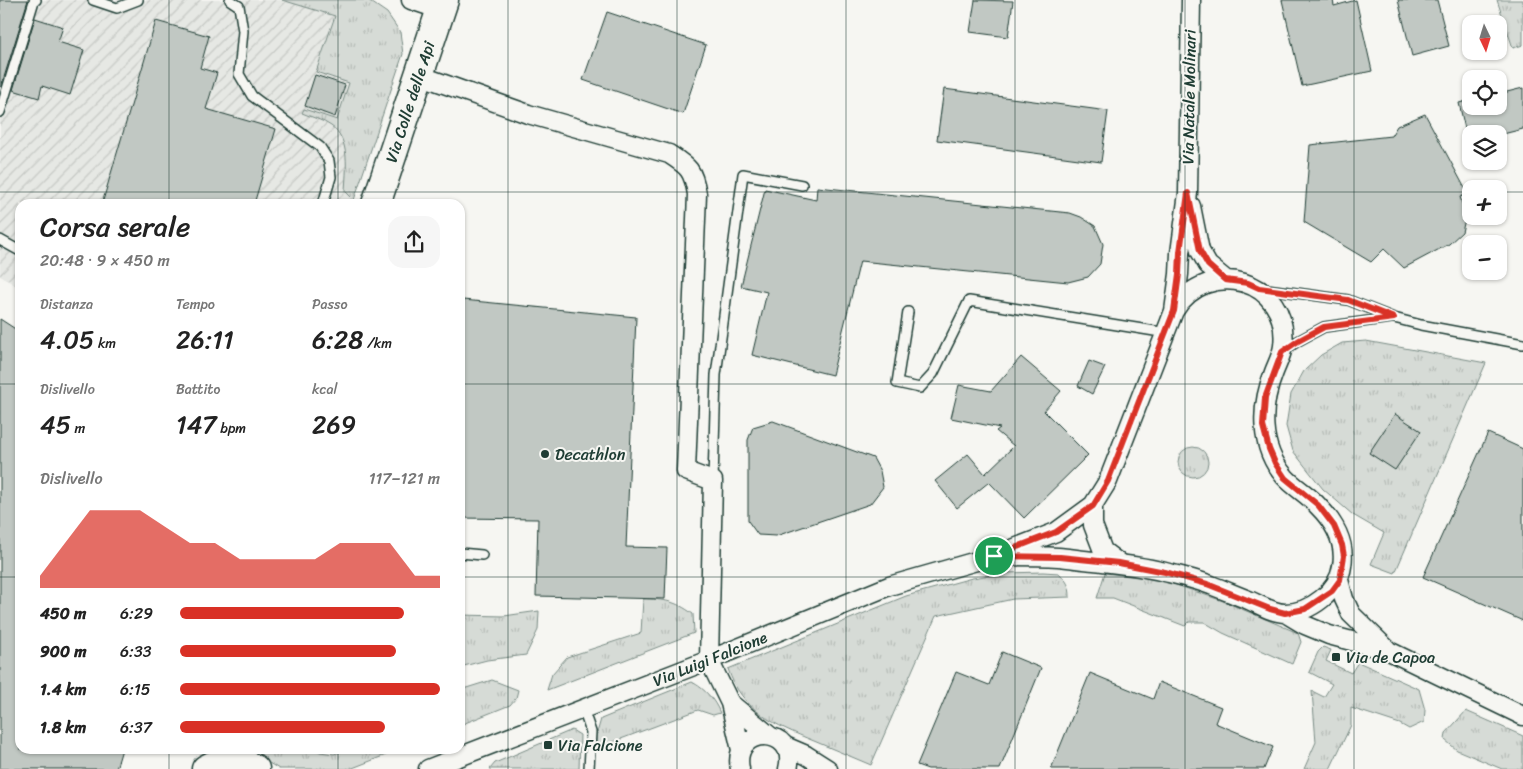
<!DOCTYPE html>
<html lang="it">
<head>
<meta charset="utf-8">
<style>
	body { margin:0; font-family:Sriracha,sans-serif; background:#f6f6f6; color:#222; height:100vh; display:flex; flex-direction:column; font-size:19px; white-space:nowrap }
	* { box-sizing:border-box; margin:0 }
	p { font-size:16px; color:#767676 }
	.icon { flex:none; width:28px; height:28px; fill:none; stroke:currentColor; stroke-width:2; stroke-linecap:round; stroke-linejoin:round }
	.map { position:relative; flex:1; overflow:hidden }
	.panel { position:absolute; left:15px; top:199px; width:450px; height:555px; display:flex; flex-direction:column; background:#fff; border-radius:15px; box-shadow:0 1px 4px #0004 }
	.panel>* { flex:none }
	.needle { width:32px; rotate:176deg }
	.tools { position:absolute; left:1462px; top:15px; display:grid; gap:10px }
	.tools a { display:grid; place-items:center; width:45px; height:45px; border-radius:10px; background:#fff; box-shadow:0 1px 4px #0004; font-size:25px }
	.pin { position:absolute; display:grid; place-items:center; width:42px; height:42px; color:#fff; margin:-21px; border:2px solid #fff; border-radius:50%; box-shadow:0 1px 5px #0007 }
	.round { display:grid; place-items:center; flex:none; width:52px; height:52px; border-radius:15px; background:#f6f6f6 }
	.overview { display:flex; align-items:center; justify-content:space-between; height:85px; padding:0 25px }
	h1 { font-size:28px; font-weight:600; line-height:38px }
	.metrics { display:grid; grid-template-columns:repeat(3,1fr); gap:8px; height:85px; padding:5px 25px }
	.metrics div { display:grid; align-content:center }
	.metrics b { font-size:25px; font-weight:600 }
	.metrics small { font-size:14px; font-weight:400 }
	.metrics p { font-size:14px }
	.chart { height:140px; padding:10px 25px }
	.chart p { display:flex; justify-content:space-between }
	.chart svg { width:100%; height:90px; margin-top:5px; fill:#d93025; opacity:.7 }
	ul { padding:0 25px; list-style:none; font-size:16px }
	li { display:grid; grid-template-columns:80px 60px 1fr; align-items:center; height:38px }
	li i { height:12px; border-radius:6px; background:#d93025 }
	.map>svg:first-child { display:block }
</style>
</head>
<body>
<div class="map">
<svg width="1523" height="769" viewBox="0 0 1523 769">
	<defs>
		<pattern id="industrial-furrows" width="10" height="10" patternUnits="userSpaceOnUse" patternTransform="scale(1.25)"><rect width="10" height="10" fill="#e6e8e4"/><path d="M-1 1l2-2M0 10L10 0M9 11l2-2" fill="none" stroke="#c5c8c4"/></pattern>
		<pattern id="grass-tufts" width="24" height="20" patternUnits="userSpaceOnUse" patternTransform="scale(1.25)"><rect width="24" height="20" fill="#d6dbd6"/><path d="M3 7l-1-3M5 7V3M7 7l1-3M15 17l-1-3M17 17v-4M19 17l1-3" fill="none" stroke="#b7bdb8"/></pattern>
	</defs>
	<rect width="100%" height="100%" fill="#f6f6f2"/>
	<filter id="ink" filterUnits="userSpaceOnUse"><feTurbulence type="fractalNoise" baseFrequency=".02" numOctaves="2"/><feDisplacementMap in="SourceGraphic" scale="10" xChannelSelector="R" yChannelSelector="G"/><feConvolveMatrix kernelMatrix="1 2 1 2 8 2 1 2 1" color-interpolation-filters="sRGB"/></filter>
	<g filter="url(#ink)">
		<path fill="url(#industrial-furrows)" d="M0 0H368L387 13 400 32 403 54 352 204H20V288L0 276Z"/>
		<path fill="url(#grass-tufts)" stroke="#7a8c85" d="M282 0H368L387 13 400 32 403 54 354 200 345 191C346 171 351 139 331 126 323 120 311 117 302 113L304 109 337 120 349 83 316 72 335 16Z
			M1497 0H1523V45L1513 48Z
			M1366 341 1486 363 1395 573 1371 564 1384 533 1353 515 1323 489 1293 451 1286 426 1291 394 1304 371 1321 355 1342 343Z
			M1178 462a15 15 0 1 1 30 0a15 15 0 1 1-30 0Z
			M1043 572 1059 573C1067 581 1070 586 1070 597L1013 599 936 616 871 765C852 757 833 749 814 741 775 725 742 711 728 669L906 596 972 578 1005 573Z
			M1105 573 1162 580 1223 601 1298 633 1301 642 1292 664 1223 633 1204 622H1189L1185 626 1113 598H1097Z
			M643 599C663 599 676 601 693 614L694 633 547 690 552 674 567 657 641 633Z
			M539 611 538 630 526 655 487 660 460 667V615L504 616Z
			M1323 647 1331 650 1326 661 1351 673 1358 662 1419 689 1425 710 1424 722 1409 729 1400 724 1351 708V725L1330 769H1304L1316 742 1312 691 1324 697 1332 684 1309 672 1318 652Z
			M492 680 518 690 516 698 510 705 460 725V690Z
			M692 682C705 689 714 699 720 713L713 715 698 710 597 748V733L601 719Z
			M1466 711 1523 736V769H1502L1457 750 1445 740 1446 733Z
			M572 730 580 735 579 769H490L495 763Z
			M258 749H316L320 752 334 754 348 749H401L350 769H279L264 760Z"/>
		<path fill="#c1c8c3" stroke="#1f3d34" d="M0 0H28L1 87 0 86Z
			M975 0 1013 1 1008 37 970 32Z
			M1282 0H1333L1334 6 1356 0 1372 71 1302 86Z
			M1398 0H1437L1449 46 1412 56Z
			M607 12 706 45 683 114 583 80Z
			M35 18 63 27 58 42 84 50 70 95 42 86 39 98 13 90Z
			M156 21 209 36 200 68 217 73 206 109 276 129 254 204H102Z
			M315 75 345 85 335 117 305 106Z
			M1523 88V129L1499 135 1471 134V141L1468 142 1459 103 1471 100V106H1499V94Z
			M944 89 1108 111 1101 162 937 140Z
			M1425 114 1468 194 1460 197 1466 215 1462 232 1449 244 1404 268 1384 249 1371 262 1304 222 1310 145 1391 136 1397 126Z
			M817 187 1070 213 1081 217 1095 226 1103 244 1100 264 1088 277 1068 282 860 261 832 375 752 355 767 292 741 286 765 189 816 200Z
			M463 300 636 317 626 547 667 548 665 599 536 596 538 519 460 518V390Z
			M0 319 20 332V749H122L116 769H0Z
			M1021 357 1061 391 1044 411 1088 455 1024 518 989 482 957 508 935 481 968 454 985 474 1014 446 996 431 1000 428 951 418 959 385 991 391Z
			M1089 361 1105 367 1092 394 1078 386Z
			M1395 414 1421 431 1395 470 1369 453Z
			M773 421 873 458 880 471 883 487 870 504 776 536 758 535 748 521V440L753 427Z
			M1488 433 1523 449V621L1423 577Z
			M1002 652 1041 668 1000 769H928L917 765 956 672 989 685Z
			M1090 673 1153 699 1159 682 1221 707 1215 723 1273 747 1264 769H1051Z"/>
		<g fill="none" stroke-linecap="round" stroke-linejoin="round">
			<g stroke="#1f3d34" stroke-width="12">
				<path id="service" d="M93 0 117 8 138 0
					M230 0 239 6 243 31 239 74 252 96 320 147 329 161 331 177 323 204
					M0 112 34 1 36 0
					M0 240 20 251
					M1260 288 1348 300 1394 318 1421 325 1523 344
					M908 312 897 383 920 388 933 374 969 301 1167 333
					M1283 351 1298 341 1324 327 1391 318
					M713 481 716 375 743 174 802 185
					M460 553 482 555
					M583 709 591 732 589 769"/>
			</g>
			<g stroke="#1f3d34" stroke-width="21">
				<path id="minor" d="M411 0 441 10
					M419 75 528 114 669 154C689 167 693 170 697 194L686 471 713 481 709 660 730 703 741 750
					M1191 206 1200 251 1208 265 1225 279
					M1174 311 1179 274 1180 253 1188 193 1191 0
					M994 556C1015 556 1037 556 1058 557 1070 558 1082 560 1094 561 1119 564 1144 566 1169 573 1182 576 1197 580 1211 585 1224 590 1238 596 1251 601 1262 606 1274 613 1285 613 1310 613 1339 591 1342 566 1346 543 1334 522 1318 506 1309 495 1295 488 1285 477 1259 447 1260 407 1274 372 1277 364 1282 355 1283 346 1291 279 1207 256 1174 311L1108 481 1093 505V525L1103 551 1119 563
					M1339 580 1344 599 1351 614 1387 649
					M1285 613 1305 625 1329 635 1389 651 1523 716
					M730 703 770 736
					M785 746 806 755 828 769
					M428 769 709 660 889 586 994 556 1056 532 1093 505
					M740 769C731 724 799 726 788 769"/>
			</g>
			<g stroke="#1f3d34" stroke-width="31">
				<path id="primary" d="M376 204 444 0
					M206 769C221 760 240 760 255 769"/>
			</g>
			<use href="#service" stroke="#f6f6f2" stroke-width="9"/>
			<use href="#minor" stroke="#f6f6f2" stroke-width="18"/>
			<use href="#primary" stroke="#f6f6f2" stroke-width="28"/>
		</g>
	</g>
	<g fill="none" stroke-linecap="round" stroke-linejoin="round" filter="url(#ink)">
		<g stroke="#fff" stroke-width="10">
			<path id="route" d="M1188 193 1200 251 1208 265 1225 280 1248 283 1259 288 1348 300 1394 318 1324 327 1298 341 1282 352 1265 398 1263 426 1269 449 1275 463 1285 478 1318 505 1334 526 1342 545 1344 556 1340 580 1332 591 1305 609 1285 613 1270 609 1207 584 1165 572 1119 563 1060 557 994 556 1056 532 1093 506 1108 481 1174 311 1179 274 1180 252Z"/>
		</g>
		<use href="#route" stroke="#d93025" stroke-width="6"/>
	</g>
	<path fill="none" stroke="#1f3d34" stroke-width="1" stroke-opacity="0.55" d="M169 0V204M338 0V204M508 0V769M677 0V769M846 0V769M1015 0V769M1185 0V769M1354 0V769M0 192H1471M1499 192H1523M0 384H20M460 384H1523M0 577H20M460 577H1523M169 749V769M338 749V769"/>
	<g fill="#1f3d34" stroke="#f6f6f2" stroke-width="2">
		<circle cx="545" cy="454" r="5"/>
		<rect x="1331" y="652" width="10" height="10" rx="2.5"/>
		<rect x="543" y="740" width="10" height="10" rx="2.5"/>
	</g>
	<g text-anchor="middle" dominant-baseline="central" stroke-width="4" stroke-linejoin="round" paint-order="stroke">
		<g font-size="16" fill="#1f3d34" stroke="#f6f6f2">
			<text transform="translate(1189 97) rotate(-89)">Via Natale Molinari</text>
			<text transform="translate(410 102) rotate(-72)">Via Colle delle Api</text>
			<text transform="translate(710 659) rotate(-22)">Via Luigi Falcione</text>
		</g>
		<g font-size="16" fill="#1f3d34" stroke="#f6f6f2" text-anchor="start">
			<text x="555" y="454">Decathlon</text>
			<text x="1346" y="657">Via de Capoa</text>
			<text x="558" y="745">Via Falcione</text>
		</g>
	</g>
</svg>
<div class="tools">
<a><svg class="needle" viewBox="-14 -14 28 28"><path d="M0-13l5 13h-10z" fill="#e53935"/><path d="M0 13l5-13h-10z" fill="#767676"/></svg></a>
<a><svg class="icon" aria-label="locate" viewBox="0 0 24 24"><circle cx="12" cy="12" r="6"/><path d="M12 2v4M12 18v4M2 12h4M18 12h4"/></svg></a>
<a><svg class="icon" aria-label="layers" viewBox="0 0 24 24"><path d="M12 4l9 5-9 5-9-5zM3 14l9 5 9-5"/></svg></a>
<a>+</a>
<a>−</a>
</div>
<div class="pin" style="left:994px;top:556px;background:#1e9e55"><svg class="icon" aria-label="arrive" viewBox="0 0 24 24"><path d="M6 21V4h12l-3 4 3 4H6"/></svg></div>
<section class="panel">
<div class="overview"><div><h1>Corsa serale</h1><p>20:48 · 9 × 450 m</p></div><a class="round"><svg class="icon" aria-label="share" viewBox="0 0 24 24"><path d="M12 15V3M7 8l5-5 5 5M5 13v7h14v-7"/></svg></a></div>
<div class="metrics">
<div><p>Distanza</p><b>4.05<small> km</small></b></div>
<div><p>Tempo</p><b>26:11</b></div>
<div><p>Passo</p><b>6:28<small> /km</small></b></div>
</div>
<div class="metrics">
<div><p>Dislivello</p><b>45<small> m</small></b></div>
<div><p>Battito</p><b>147<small> bpm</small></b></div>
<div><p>kcal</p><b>269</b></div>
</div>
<div class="chart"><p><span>Dislivello</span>117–121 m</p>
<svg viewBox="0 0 160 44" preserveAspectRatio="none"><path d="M0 44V38L10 22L20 6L30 6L40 6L50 14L60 22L70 22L80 30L90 30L100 30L110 30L120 22L130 22L140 22L150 38L160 38V44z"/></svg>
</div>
<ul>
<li><b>450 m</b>6:29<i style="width:86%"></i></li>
<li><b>900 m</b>6:33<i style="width:83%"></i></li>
<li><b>1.4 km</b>6:15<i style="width:100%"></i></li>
<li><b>1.8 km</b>6:37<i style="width:79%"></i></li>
</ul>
</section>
</div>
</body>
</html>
